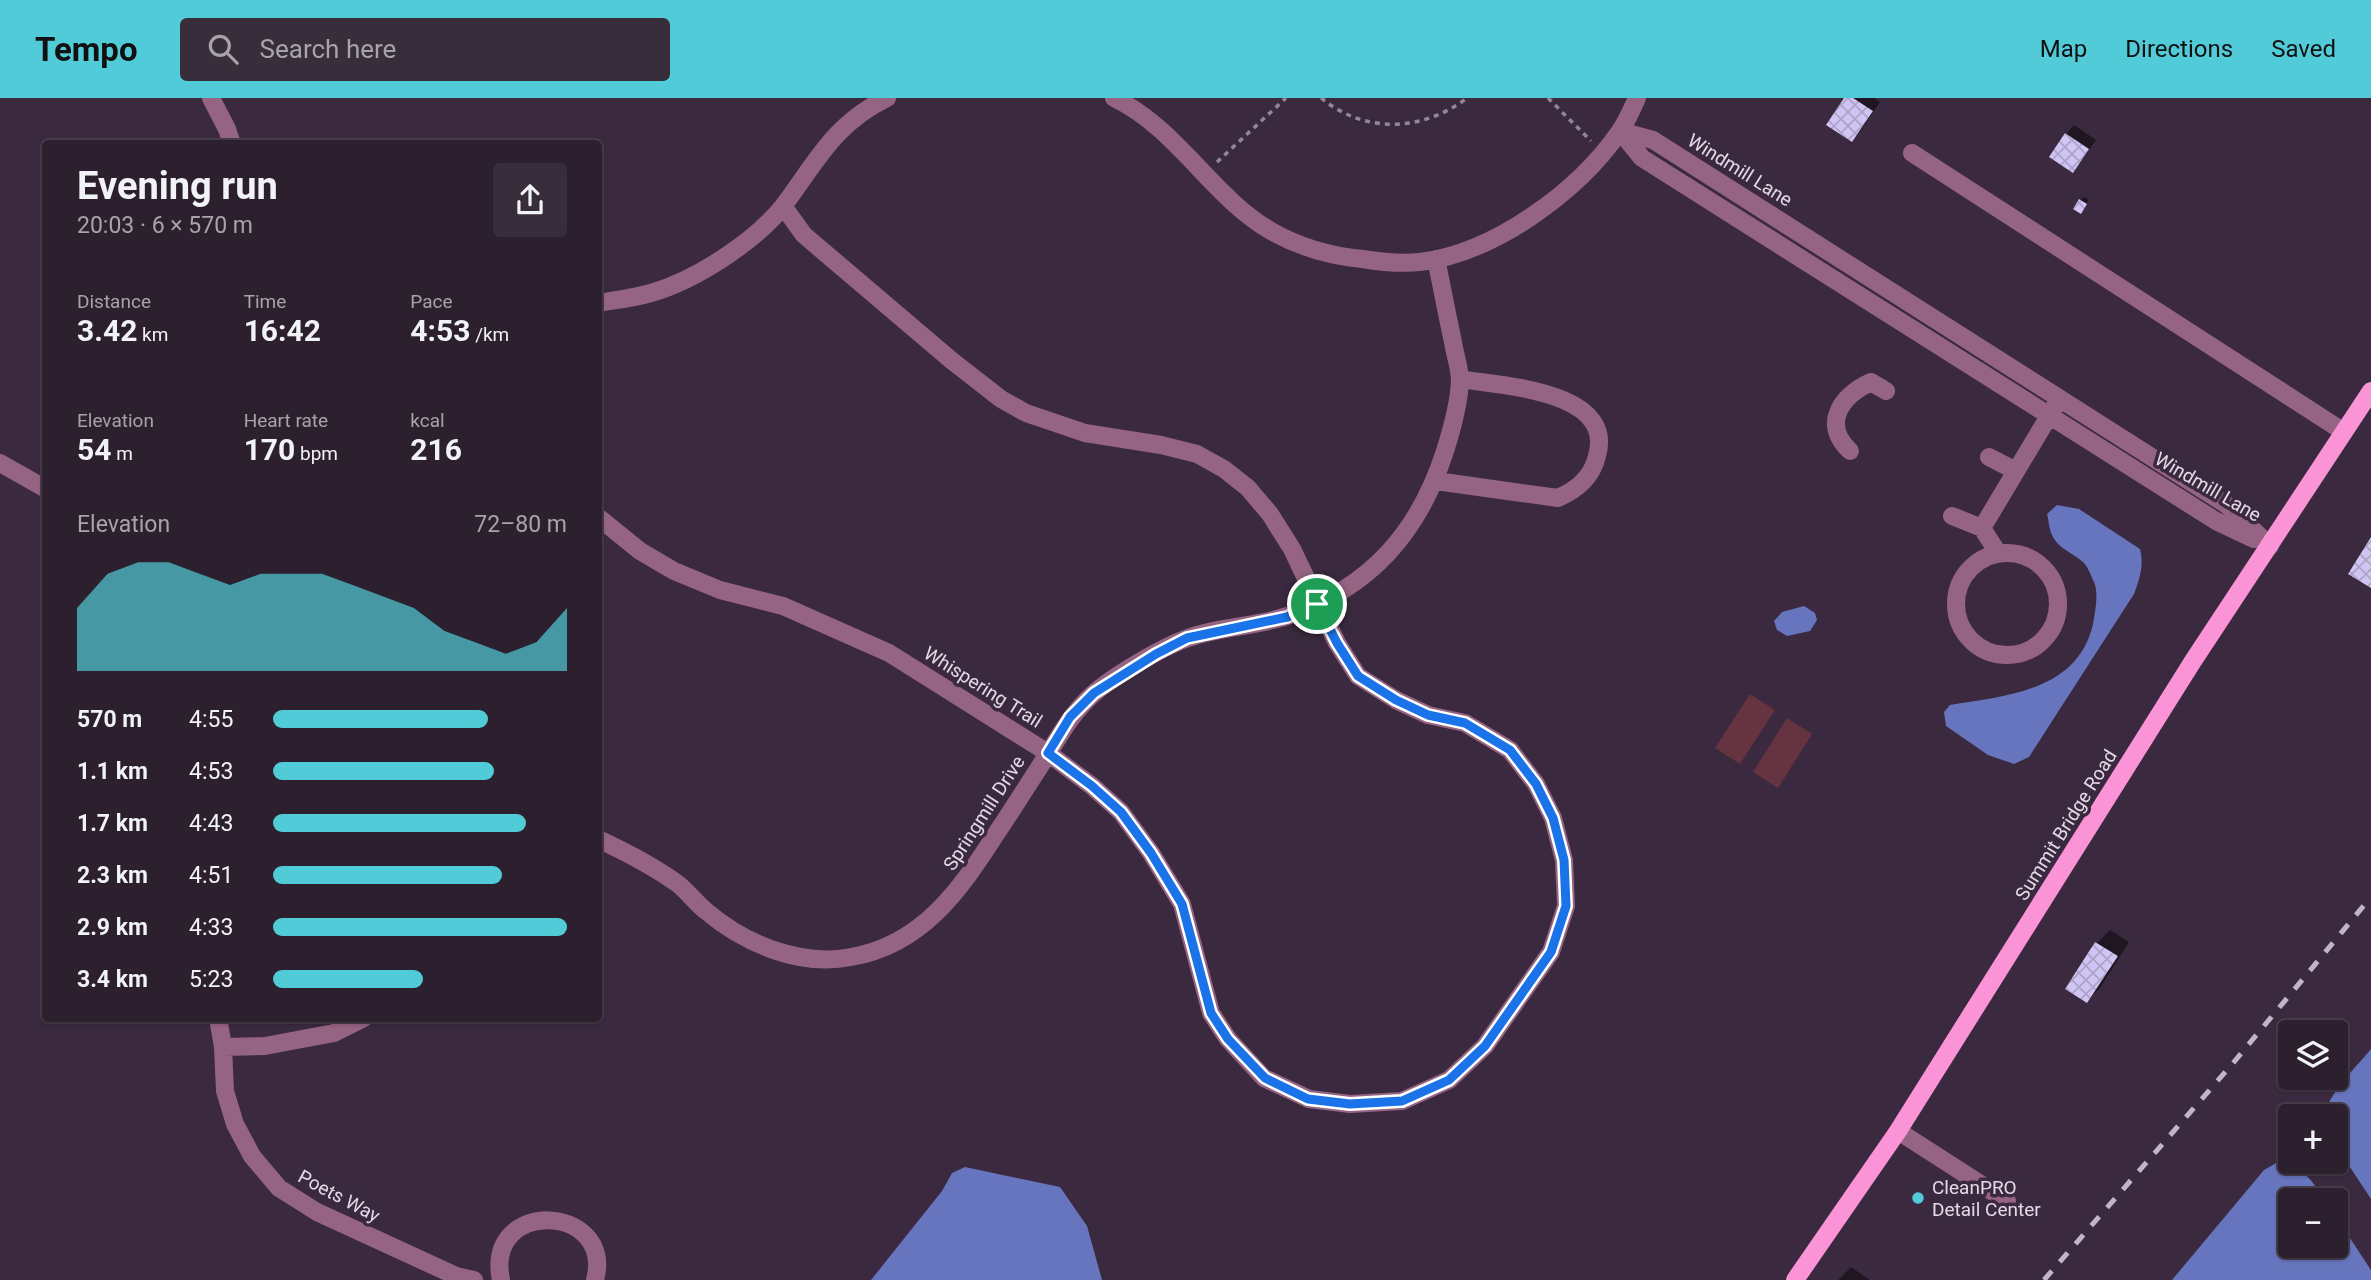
<!DOCTYPE html>
<html lang="en">
<head>
<meta charset="utf-8">
<style>
	body { margin:0; font-family:Roboto,sans-serif; background:#382d3b; color:#f1f3f6; height:100vh; display:flex; flex-direction:column; font-size:26px; white-space:nowrap }
	* { box-sizing:border-box; margin:0 }
	p { font-size:23px; color:#a6a3aa }
	.icon { flex:none; width:38px; height:38px; fill:none; stroke:currentColor; stroke-width:2; stroke-linecap:round; stroke-linejoin:round }
	.map { position:relative; flex:1; overflow:hidden }
	.sheet { position:absolute; left:42px; top:42px; width:560px; height:882px; display:flex; flex-direction:column; background:#2c202f; border-radius:7px; box-shadow:0 2px 5px #0004,0 0 0 2px #483e4b }
	.sheet>* { flex:none }
	.tools { position:absolute; left:2278px; top:922px; display:grid; gap:14px }
	.tools a { display:grid; place-items:center; width:70px; height:70px; border-radius:7px; background:#2c202f; box-shadow:0 2px 5px #0004,0 0 0 2px #483e4b; font-size:35px }
	.pin { position:absolute; display:grid; place-items:center; width:60px; height:60px; color:#fff; margin:-30px; border:4px solid #fff; border-radius:50%; box-shadow:0 2px 7px #0007 }
	.round { display:grid; place-items:center; flex:none; width:74px; height:74px; border-radius:7px; background:#382d3b }
	.headline { display:flex; align-items:center; justify-content:space-between; height:119px; padding:0 35px }
	h1 { font-size:38px; font-weight:700; line-height:52px }
	.metrics { display:grid; grid-template-columns:repeat(3,1fr); gap:10px; height:119px; padding:7px 35px }
	.metrics div { display:grid; align-content:center }
	.metrics b { font-size:30px; font-weight:700 }
	.metrics small { font-size:19px; font-weight:400 }
	.metrics p { font-size:19px }
	.chart { height:196px; padding:14px 35px }
	.chart p { display:flex; justify-content:space-between }
	.chart svg { width:100%; height:126px; margin-top:7px; fill:#52cbd8; opacity:.7 }
	ul { padding:0 35px; list-style:none; font-size:23px }
	li { display:grid; grid-template-columns:112px 84px 1fr; align-items:center; height:52px }
	li i { height:18px; border-radius:9px; background:#52cbd8 }
	header { display:flex; align-items:center; gap:42px; box-sizing:border-box; height:98px; padding:0 35px; background:#52cbd8; color:#111 }
	header strong { font-size:33px }
	nav { display:flex; gap:38px; margin-inline-start:auto; font-size:24px }
	.search { width:490px; height:63px; background:#382d3b; display:flex; align-items:center; gap:18px; box-sizing:border-box; padding:0 24px; border-radius:7px; color:#a6a3aa; font-size:26px }
	.map>svg:first-child { display:block }
</style>
</head>
<body>
<header>
<strong>Tempo</strong>
<div class="search"><svg class="icon" aria-label="search" viewBox="0 0 24 24"><circle cx="10" cy="10" r="6"/><path d="M15 15l6 6"/></svg>Search here</div>
<nav><a>Map</a><a>Directions</a><a>Saved</a></nav>
</header>
<div class="map">
<svg width="2371" height="1182" viewBox="0 0 2371 1182">
	<defs>
		<pattern id="building-cross-hatch" width="8" height="8" patternUnits="userSpaceOnUse" patternTransform="scale(1.75)"><rect width="8" height="8" fill="#d0c4f4"/><path d="M0 0l8 8M0 8l8-8" fill="none" stroke="#ada3c8"/></pattern>
	</defs>
	<rect width="100%" height="100%" fill="#3b2a3f"/>
	<path fill="#663340" d="M1750 596 1775 612 1740 666 1715 650Z
		M1787 620 1812 636 1778 690 1753 674Z"/>
	<path fill="#6675bd" d="M2057 407 2079 411 2140 451C2144 468 2140 480 2134 496L2029 659 2014 666 1988 657 1946 628 1944 614 1950 607C2006 598 2078 593 2093 526 2095 514 2099 495 2094 484 2091 478 2088 469 2084 465 2074 455 2058 451 2052 437 2049 431 2049 423 2047 416Z
		M1804 508 1815 515 1817 522 1810 533 1787 538 1777 532 1774 523 1782 514Z
		M2371 951V1101L2336 1048V1018H2325C2326 998 2358 967 2371 951Z
		M2278 1064C2303 1068 2312 1083 2325 1102H2291V1148H2336V1119L2371 1172V1182H2172L2264 1072Z
		M965 1069 1060 1089 1087 1128 1102 1182H871L942 1093 952 1075Z"/>
	<path fill="#0007" d="M1846 0H1874L1880 4 1860 34 1851 42Z
		M2074 27 2096 42 2073 73 2066 36Z
		M2084 99 2089 102 2084 110 2080 102Z
		M2110 832 2129 844 2100 890 2087 903 2067 891 2097 845Z
		M1851 1169 1870 1182H1838Z"/>
	<path fill="url(#building-cross-hatch)" d="M1844 0H1853L1873 13 1852 44 1826 27Z
		M2065 35 2089 51 2073 75 2049 59Z
		M2079 101 2087 106 2081 116 2073 111Z
		M2371 439V490L2348 476Z
		M2095 844 2118 858 2087 905 2065 891Z"/>
	<g fill="none" stroke-linecap="round" stroke-linejoin="round">
		<path stroke="#948697" stroke-width="3.5" stroke-dasharray="5 5" stroke-linecap="butt" d="M1321 0C1365 36 1422 34 1467 0
			M1548 0 1591 43
			M1217 64 1286 0"/>
		<path stroke="#966483" stroke-width="18" d="M211 0 227 31 232 46
			M1114 0C1178 31 1211 98 1271 133 1299 149 1331 158 1362 161 1381 164 1401 166 1420 164 1494 155 1578 94 1620 33 1627 23 1632 11 1637 0
			M1620 33 1653 42 2227 407 2270 448
			M1620 33 1642 60 2216 423 2254 441
			M1912 55 2344 334
			M598 205C616 202 634 200 651 195 696 182 756 143 784 107 817 63 834 26 887 0
			M1850 353C1821 326 1841 298 1871 284L1886 293
			M1989 359 2016 373
			M0 365 46 391
			M1436 383 1558 400C1578 391 1592 379 1597 358 1616 292 1501 288 1460 281
			M1952 418 1982 430
			M598 419 640 453 674 473 720 492 783 508 889 555 1048 655 1092 688 1121 714 1151 755 1182 806 1211 915 1228 941 1264 980 1309 1001 1350 1006 1402 1003 1449 982 1485 948 1551 854 1566 808 1564 762 1553 720 1536 686 1510 652 1465 625 1428 617 1396 602 1358 578 1337 545 1292 451 1270 416 1248 390 1224 371 1197 356 1161 347 1085 335 1026 315 1001 301 951 262 804 137 783 108
			M1998 455 1982 430 2055 308
			M1956 506a51 51 0 1 1 102 0a51 51 0 1 1-102 0Z
			M598 741C626 754 653 768 678 786 688 794 696 805 706 813 745 846 800 869 851 859 922 847 960 792 996 736 1013 711 1029 685 1046 659 1060 637 1072 615 1092 597 1113 578 1162 549 1188 540 1221 528 1257 529 1290 517 1371 489 1419 434 1445 353 1452 331 1459 306 1460 283 1460 271 1455 257 1453 244 1447 217 1442 189 1436 161
			M218 920 223 949 225 993 235 1026 252 1058 279 1090 317 1114 456 1178 474 1182
			M223 949 265 948 334 935 364 920
			M1898 1033 2007 1103
			M501 1182C484 1099 615 1106 595 1182"/>
		<path stroke="#fa94d6" stroke-width="18" d="M1795 1182 1898 1033 2193 563 2371 293"/>
		<path stroke="#c2b6c6" stroke-width="5" stroke-dasharray="12 12" stroke-linecap="butt" d="M2044 1182 2234 964 2371 799"/>
	</g>
	<g fill="none" stroke-linecap="round" stroke-linejoin="round">
		<g stroke="#fff" stroke-width="14">
			<path id="route" d="M1317 506 1337 545 1358 578 1396 602 1428 617 1465 625 1510 652 1536 686 1553 720 1564 762 1566 808 1551 854 1485 948 1449 982 1402 1003 1350 1006 1308 1001 1265 980 1228 941 1211 915 1182 806 1151 755 1121 714 1092 688 1048 655 1070 619 1094 595 1156 556 1187 540 1287 519Z"/>
		</g>
		<use href="#route" stroke="#1a73e8" stroke-width="9"/>
	</g>
	<circle fill="#52cbd8" stroke="#3b2a3f" stroke-width="2.5" cx="1918" cy="1100" r="7"/>
	<g text-anchor="middle" dominant-baseline="central" stroke-width="7" stroke-linejoin="round" paint-order="stroke">
		<g font-size="19" fill="#e4d9e7" stroke="#3b2a3f">
			<text transform="translate(1740 72) rotate(32)">Windmill Lane</text>
			<text transform="translate(2208 389) rotate(30)">Windmill Lane</text>
			<text transform="translate(983 589) rotate(32)">Whispering Trail</text>
			<text transform="translate(984 715) rotate(-57)">Springmill Drive</text>
			<text transform="translate(2066 727) rotate(-58)">Summit Bridge Road</text>
			<text transform="translate(339 1098) rotate(28)">Poets Way</text>
		</g>
		<g font-size="19" fill="#e4d9e7" stroke="#3b2a3f" text-anchor="start">
			<text x="1932" y="1089">CleanPRO<tspan x="1932" dy="22">Detail Center</tspan></text>
		</g>
	</g>
</svg>
<div class="tools">
<a><svg class="icon" aria-label="layers" viewBox="0 0 24 24"><path d="M12 4l9 5-9 5-9-5zM3 14l9 5 9-5"/></svg></a>
<a>+</a>
<a>−</a>
</div>
<div class="pin" style="left:1317px;top:506px;background:#1e9e55"><svg class="icon" aria-label="arrive" viewBox="0 0 24 24"><path d="M6 21V4h12l-3 4 3 4H6"/></svg></div>
<section class="sheet">
<div class="headline"><div><h1>Evening run</h1><p>20:03 · 6 × 570 m</p></div><a class="round"><svg class="icon" aria-label="share" viewBox="0 0 24 24"><path d="M12 15V3M7 8l5-5 5 5M5 13v7h14v-7"/></svg></a></div>
<div class="metrics">
<div><p>Distance</p><b>3.42<small> km</small></b></div>
<div><p>Time</p><b>16:42</b></div>
<div><p>Pace</p><b>4:53<small> /km</small></b></div>
</div>
<div class="metrics">
<div><p>Elevation</p><b>54<small> m</small></b></div>
<div><p>Heart rate</p><b>170<small> bpm</small></b></div>
<div><p>kcal</p><b>216</b></div>
</div>
<div class="chart"><p><span>Elevation</span>72–80 m</p>
<svg viewBox="0 0 160 44" preserveAspectRatio="none"><path d="M0 44V22L10 10L20 6L30 6L40 10L50 14L60 10L70 10L80 10L90 14L100 18L110 22L120 30L130 34L140 38L150 34L160 22V44z"/></svg>
</div>
<ul>
<li><b>570 m</b>4:55<i style="width:73%"></i></li>
<li><b>1.1 km</b>4:53<i style="width:75%"></i></li>
<li><b>1.7 km</b>4:43<i style="width:86%"></i></li>
<li><b>2.3 km</b>4:51<i style="width:78%"></i></li>
<li><b>2.9 km</b>4:33<i style="width:100%"></i></li>
<li><b>3.4 km</b>5:23<i style="width:51%"></i></li>
</ul>
</section>
</div>
</body>
</html>
